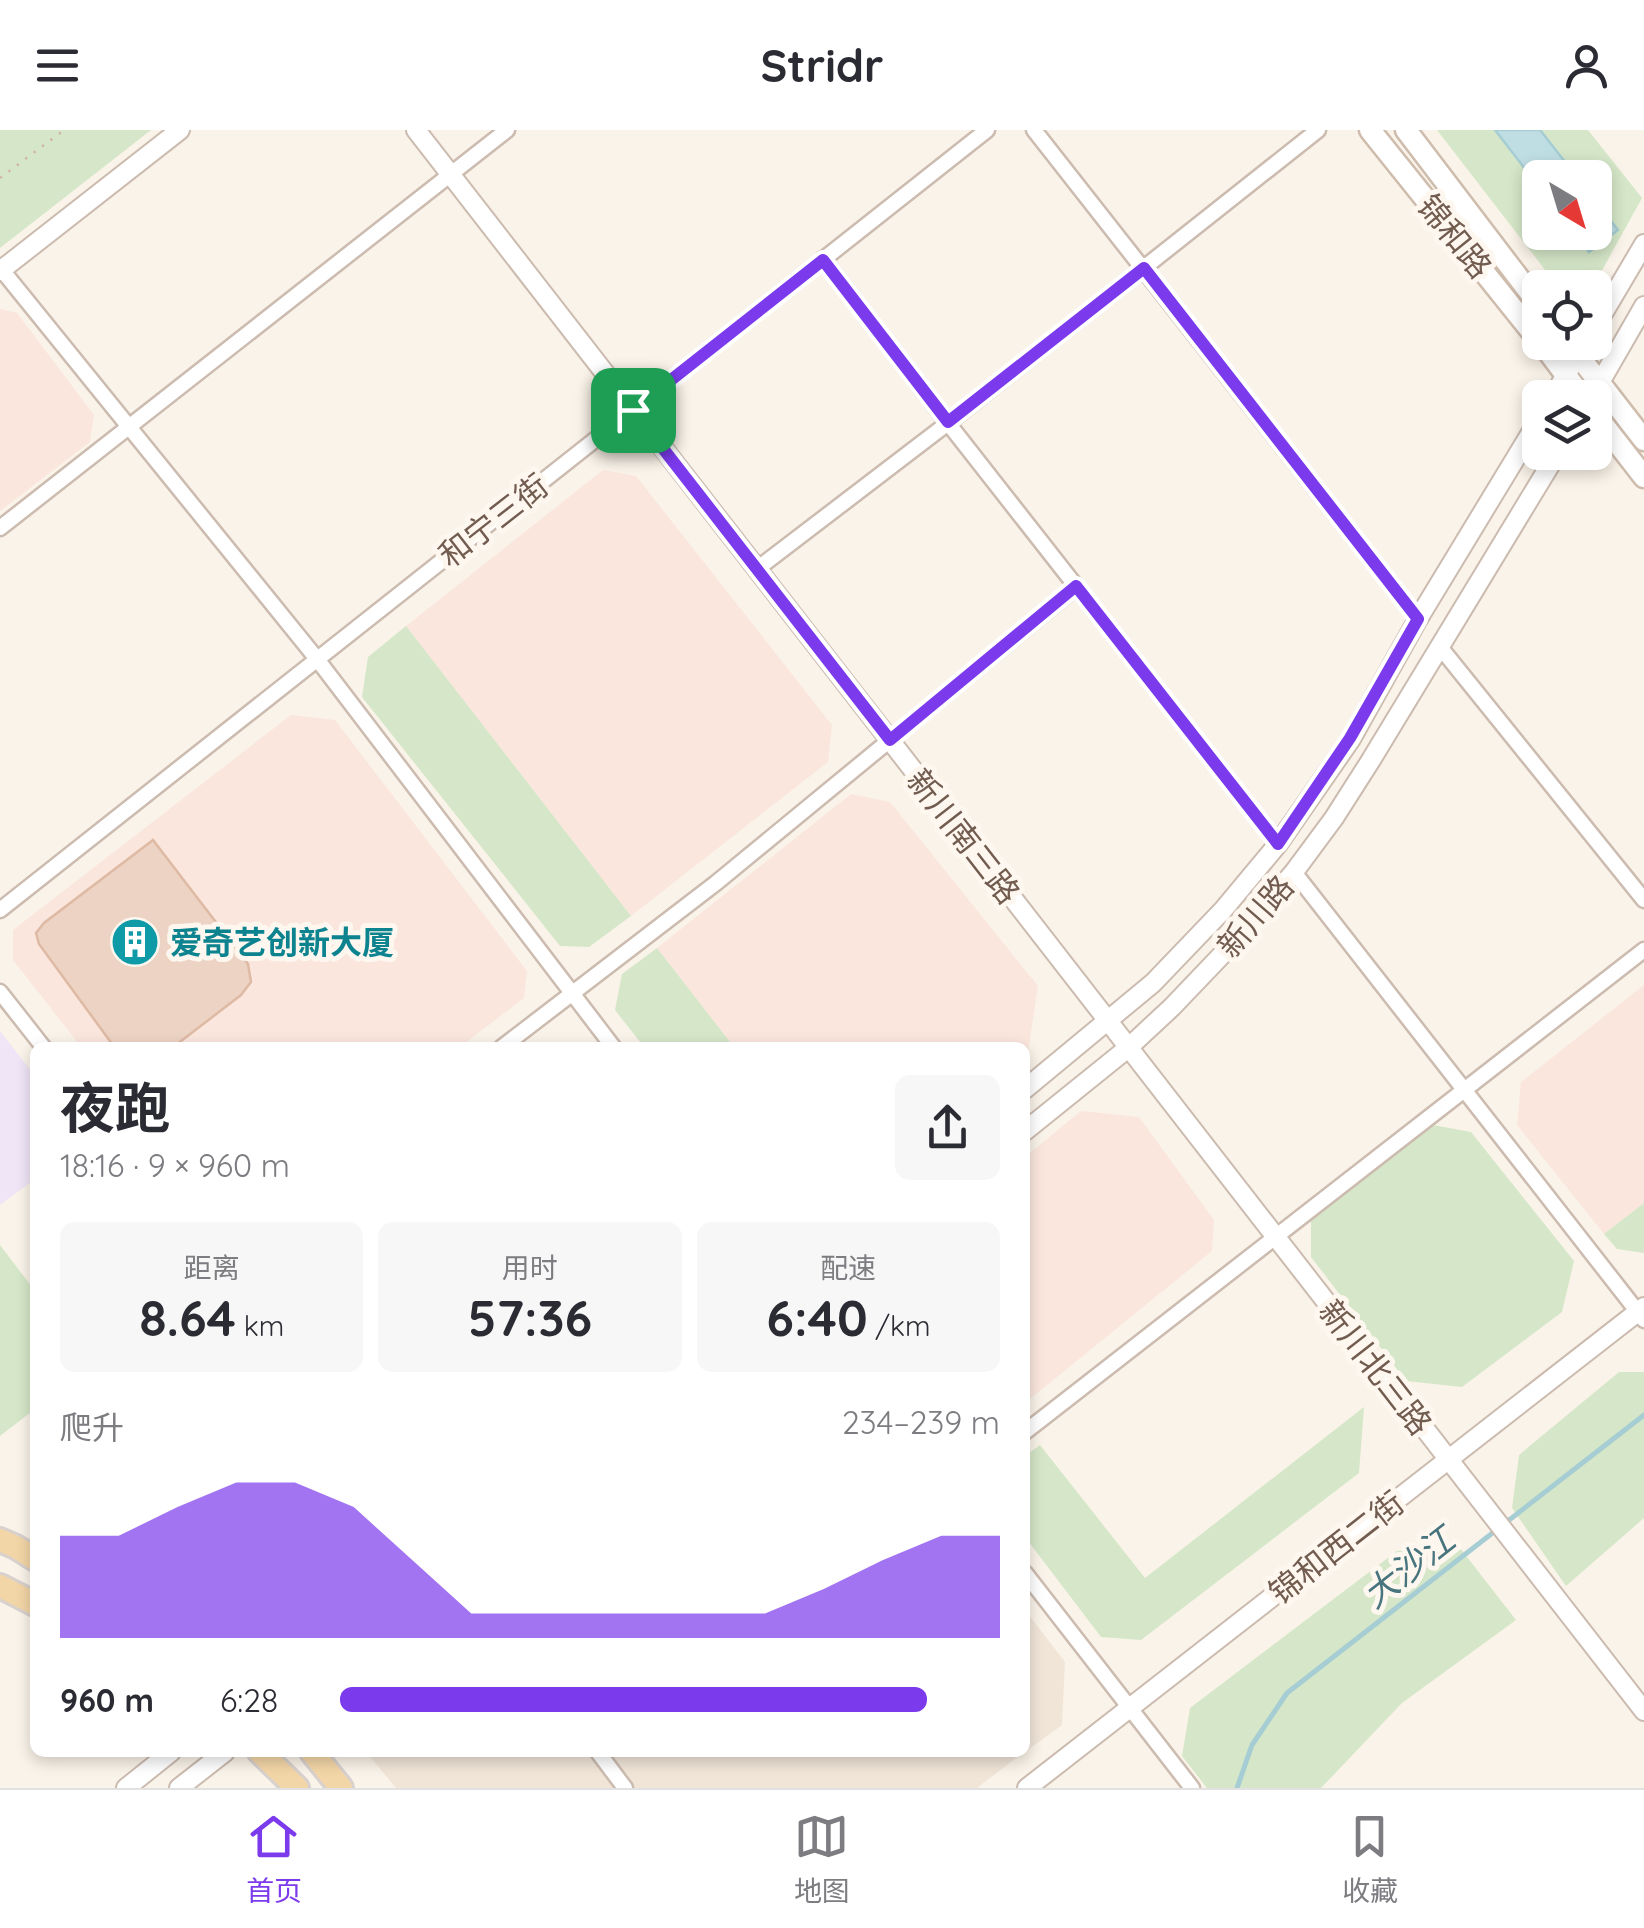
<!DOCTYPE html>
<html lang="zh">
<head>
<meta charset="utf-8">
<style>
	body { margin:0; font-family:Quicksand,"Noto Sans SC",sans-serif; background:#f7f7f7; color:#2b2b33; height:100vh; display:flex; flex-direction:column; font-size:38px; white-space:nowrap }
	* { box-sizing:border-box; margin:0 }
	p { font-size:32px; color:#7c7c81 }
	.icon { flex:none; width:55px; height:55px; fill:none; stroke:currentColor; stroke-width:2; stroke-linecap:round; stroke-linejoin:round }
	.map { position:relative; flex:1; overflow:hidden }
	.details { position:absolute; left:30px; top:912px; width:1000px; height:715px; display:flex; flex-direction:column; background:#fff; border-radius:15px; box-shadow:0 5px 15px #0003 }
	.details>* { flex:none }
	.needle { width:65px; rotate:142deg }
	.buttons { position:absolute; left:1522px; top:30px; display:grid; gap:20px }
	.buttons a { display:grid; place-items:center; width:90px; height:90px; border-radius:15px; background:#fff; box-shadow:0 5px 15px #0003; font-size:50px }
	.pin { position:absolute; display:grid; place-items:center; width:85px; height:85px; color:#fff; margin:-42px; border-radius:20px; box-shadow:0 5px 15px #0006 }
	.round { display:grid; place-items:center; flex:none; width:105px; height:105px; border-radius:15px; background:#f7f7f7 }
	.headline { display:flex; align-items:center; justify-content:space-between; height:170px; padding:0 30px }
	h1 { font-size:55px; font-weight:700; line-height:75px }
	.stats { display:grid; grid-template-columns:repeat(3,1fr); gap:15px; height:170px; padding:10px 30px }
	.stats div { display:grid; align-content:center; border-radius:15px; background:#f7f7f7; text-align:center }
	.stats b { font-size:50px; font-weight:700 }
	.stats small { font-size:28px; font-weight:400 }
	.stats p { font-size:28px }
	.chart { height:280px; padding:20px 30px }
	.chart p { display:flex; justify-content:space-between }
	.chart svg { width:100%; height:180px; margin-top:10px; fill:#7c3aed; opacity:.7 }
	ul { padding:0 30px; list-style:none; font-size:32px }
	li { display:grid; grid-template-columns:160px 120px 1fr; align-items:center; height:75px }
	li i { height:25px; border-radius:12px; background:#7c3aed }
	header { display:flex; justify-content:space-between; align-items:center; height:130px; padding:0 30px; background:#fff; font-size:45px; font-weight:700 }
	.menu { display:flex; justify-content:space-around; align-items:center; height:140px; border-top:2px solid #e1e1e2; background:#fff; font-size:28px; color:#7c7c81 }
	.menu a { display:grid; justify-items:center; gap:5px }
	.menu .on { color:#7c3aed }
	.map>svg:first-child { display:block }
</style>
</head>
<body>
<header><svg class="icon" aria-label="menu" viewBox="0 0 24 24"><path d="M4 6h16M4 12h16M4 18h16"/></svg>Stridr<svg class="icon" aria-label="person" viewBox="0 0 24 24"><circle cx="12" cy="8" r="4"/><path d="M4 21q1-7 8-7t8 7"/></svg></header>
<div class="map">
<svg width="1644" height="1658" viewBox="0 0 1644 1658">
	<rect width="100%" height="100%" fill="#faf3e9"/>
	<path fill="#f1e5d8" d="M1025 1480 1065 1532 1062 1595 1025 1622Z
		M1024 1622 977 1658H396L367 1623Z"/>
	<path fill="#fae6dd" d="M0 179 17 183 94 285 90 312 0 381Z
		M603 340 636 346 832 595 828 632 631 786 406 496Z
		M291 585 335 590 527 841 524 868 460 917 82 918 13 830V800Z
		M851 664 890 672 1038 856 1028 922 1025 924V918L734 917 657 818Z
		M1644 855V1073L1604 1104 1517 995 1521 952Z
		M1081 981 1139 987 1214 1090 1212 1121 1025 1273V1027Z"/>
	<path fill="#f0e5f7" d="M0 901 35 946V1049L0 1075Z"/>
	<path fill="#d5e7c8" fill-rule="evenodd" d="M0 0H151L0 118Z
		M1437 0H1588L1642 68 1600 144 1549 145ZM1540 48H1595V102H1540Z
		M406 496 631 786 589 817 560 816 362 567 368 527Z
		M657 818 734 917H644L615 880 622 844Z
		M1433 995 1471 1002 1574 1131 1562 1182 1462 1257 1406 1251 1311 1127V1090Z
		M1644 1073V1123L1617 1119 1604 1104Z
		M0 1115 35 1161V1279L0 1306Z
		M1619 1242H1644V1388L1566 1456 1512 1378 1519 1325Z
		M1364 1277 1359 1343 1141 1510 1101 1507 1025 1407V1326L1040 1315 1145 1448Z
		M1460 1418 1516 1490 1402 1573 1321 1658H1207L1182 1626 1190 1578 1397 1421Z"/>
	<path fill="#bfdee3" stroke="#a6cdd3" stroke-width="2.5" d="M1495 0H1540L1577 47 1540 48V58Z
		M1595 71 1618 100 1589 122 1574 103 1595 102Z"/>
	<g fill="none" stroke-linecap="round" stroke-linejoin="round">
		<path stroke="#a6cdd3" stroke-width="5" d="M1237 1658 1252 1615 1287 1563 1644 1285"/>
	</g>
	<path fill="#edd3c3" stroke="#debaa5" stroke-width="2.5" d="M153 710 248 834 251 852 241 865 172 918H115L39 814 36 803 44 793Z"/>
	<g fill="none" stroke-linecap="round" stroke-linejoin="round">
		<g stroke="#ccbbaf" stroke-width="19">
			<path id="minor" d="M1034 0 1418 489
				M823 129 948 293 1278 714
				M2 140 317 529 614 918
				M0 398 507 0
				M757 439 948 293 1318 0
				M1440 517 1644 770
				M1294 742 1644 1190
				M0 780 987 0
				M0 862 44 918
				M501 918 716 753 1076 457
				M1025 1302 1644 820
				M1025 1443 1192 1658
				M598 1622 625 1658"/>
		</g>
		<g stroke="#ccbbaf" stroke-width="22">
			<path id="tertiary" d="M416 0 1644 1581
				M0 141 180 0
				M1595 197 1644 114
				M1552 268 1586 212
				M1591 268 1644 176
				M1025 959 1153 853 1223 780 1278 714 1351 609 1418 489 1540 288
				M1025 1001 1128 918 1172 877 1237 809 1294 742 1334 688 1371 630 1558 322
				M126 1658 171 1622
				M179 1658 225 1622
				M1027 1658 1644 1177"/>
		</g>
		<g stroke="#cebcad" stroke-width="25">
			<path id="secondary" d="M1370 0 1540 212
				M1406 0 1540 176
				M1541 212 1583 268
				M1568 212 1644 310
				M1595 284 1644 347"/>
		</g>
		<g stroke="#d8d1ce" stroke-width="28">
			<path id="primary" d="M0 1410 16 1417 35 1429
				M0 1456 35 1474
				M260 1622 297 1658
				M312 1622 341 1658"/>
		</g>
		<path stroke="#d2b7a6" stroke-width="2.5" stroke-dasharray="2.5 8" stroke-linecap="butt" d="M0 48 64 0"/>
		<use href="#minor" stroke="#fff" stroke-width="14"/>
		<use href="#tertiary" stroke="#fff" stroke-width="18"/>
		<use href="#secondary" stroke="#fff" stroke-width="20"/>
		<use href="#primary" stroke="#f3d6a7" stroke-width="22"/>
	</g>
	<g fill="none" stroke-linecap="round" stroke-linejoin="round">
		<g stroke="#fff" stroke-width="20">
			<path id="route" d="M823 130 948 292 1144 138 1418 489 1350 608 1278 714 1076 456 890 610 633 280Z"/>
		</g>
		<use href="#route" stroke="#7c3aed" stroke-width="12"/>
	</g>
	<defs>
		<g id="building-disc" transform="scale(2.5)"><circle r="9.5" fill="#0f9aa8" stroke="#fdf7ef"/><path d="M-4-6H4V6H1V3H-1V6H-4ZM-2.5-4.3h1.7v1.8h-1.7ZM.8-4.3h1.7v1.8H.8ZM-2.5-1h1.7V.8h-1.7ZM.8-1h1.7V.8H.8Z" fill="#fff"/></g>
	</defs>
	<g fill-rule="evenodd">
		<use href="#building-disc" x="135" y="812"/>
	</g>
	<g text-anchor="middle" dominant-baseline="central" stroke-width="10" stroke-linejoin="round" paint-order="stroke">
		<g font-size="32" fill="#725b4f" stroke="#fdf7ef">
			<text transform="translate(1455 106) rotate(51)">锦和路</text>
			<text transform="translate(493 390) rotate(-38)">和宁三街</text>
			<text transform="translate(964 706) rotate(52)">新川南三路</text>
			<text transform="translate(1255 786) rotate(-49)">新川路</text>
			<text transform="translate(1376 1237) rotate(52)">新川北三路</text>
			<text transform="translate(1336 1417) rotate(-38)">锦和西二街</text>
		</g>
		<g font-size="32" font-weight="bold" fill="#0d838f" stroke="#fdf7ef" text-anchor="start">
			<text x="170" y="812">爱奇艺创新大厦</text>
		</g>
		<g font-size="35" font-style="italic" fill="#47747d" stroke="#fdf7ef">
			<text transform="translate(1408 1437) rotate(-38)">大沙江</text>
		</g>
	</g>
</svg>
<div class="buttons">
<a><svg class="needle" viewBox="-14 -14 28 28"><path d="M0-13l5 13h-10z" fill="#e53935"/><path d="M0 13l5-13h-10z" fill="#7c7c81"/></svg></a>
<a><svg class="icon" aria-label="locate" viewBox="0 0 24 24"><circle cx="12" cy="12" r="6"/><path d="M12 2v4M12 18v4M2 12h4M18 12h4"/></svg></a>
<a><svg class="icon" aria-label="layers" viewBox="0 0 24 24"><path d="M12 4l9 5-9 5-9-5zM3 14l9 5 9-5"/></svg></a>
</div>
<div class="pin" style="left:633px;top:280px;background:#1e9e55"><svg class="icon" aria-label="arrive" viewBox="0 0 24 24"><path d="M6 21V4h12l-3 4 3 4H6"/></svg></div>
<section class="details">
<div class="headline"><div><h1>夜跑</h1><p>18:16 · 9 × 960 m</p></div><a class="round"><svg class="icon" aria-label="share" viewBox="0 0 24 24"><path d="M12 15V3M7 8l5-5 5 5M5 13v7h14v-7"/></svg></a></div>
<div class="stats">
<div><p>距离</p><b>8.64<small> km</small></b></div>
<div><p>用时</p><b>57:36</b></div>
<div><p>配速</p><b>6:40<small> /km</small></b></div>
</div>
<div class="chart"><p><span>爬升</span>234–239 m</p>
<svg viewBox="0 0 160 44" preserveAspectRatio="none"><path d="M0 44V19L10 19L20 12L30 6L40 6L50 12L60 25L70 38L80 38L90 38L100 38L110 38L120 38L130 32L140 25L150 19L160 19V44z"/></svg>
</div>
<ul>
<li><b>960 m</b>6:28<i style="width:89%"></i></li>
</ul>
</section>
</div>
<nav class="menu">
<a class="on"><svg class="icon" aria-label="home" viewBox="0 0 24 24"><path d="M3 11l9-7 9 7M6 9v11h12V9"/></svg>首页</a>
<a><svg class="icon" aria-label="map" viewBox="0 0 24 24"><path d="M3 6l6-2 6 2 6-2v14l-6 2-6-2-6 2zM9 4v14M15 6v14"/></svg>地图</a>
<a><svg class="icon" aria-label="saved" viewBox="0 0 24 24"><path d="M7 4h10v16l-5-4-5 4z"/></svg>收藏</a>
</nav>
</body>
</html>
